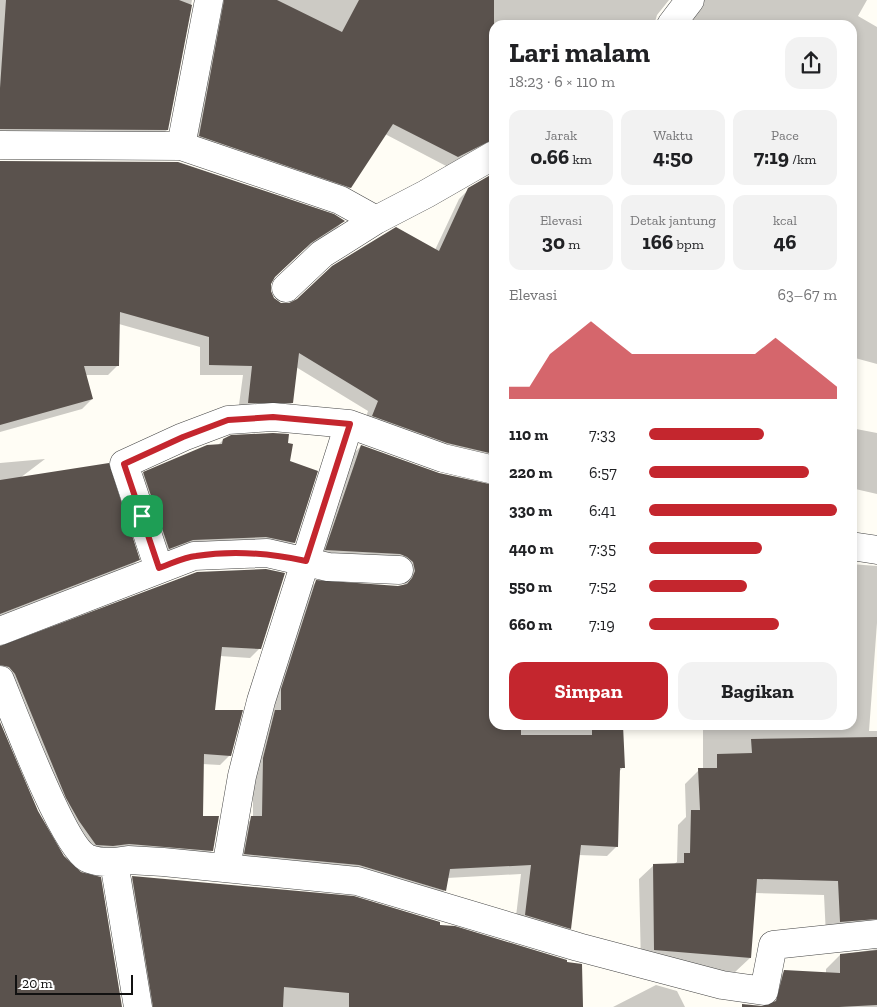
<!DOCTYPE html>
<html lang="id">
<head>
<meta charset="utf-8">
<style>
	body { margin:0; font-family:"Zilla Slab",serif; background:#f2f2f2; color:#202124; height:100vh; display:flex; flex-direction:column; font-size:19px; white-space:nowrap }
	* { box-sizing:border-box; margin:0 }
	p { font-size:16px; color:#757577 }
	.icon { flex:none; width:28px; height:28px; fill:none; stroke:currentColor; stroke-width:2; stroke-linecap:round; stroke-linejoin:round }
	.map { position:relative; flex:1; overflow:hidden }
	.drawer { position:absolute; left:489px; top:20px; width:368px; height:710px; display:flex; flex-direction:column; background:#fff; border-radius:15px; box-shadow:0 2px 8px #0003 }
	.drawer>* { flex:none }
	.scale { position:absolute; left:15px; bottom:12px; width:118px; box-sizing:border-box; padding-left:5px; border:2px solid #111; border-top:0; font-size:14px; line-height:18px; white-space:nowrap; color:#111; -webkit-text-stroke:4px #fff; paint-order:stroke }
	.pin { position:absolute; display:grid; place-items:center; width:42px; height:42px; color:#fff; margin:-21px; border-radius:10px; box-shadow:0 2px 8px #0006 }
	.round { display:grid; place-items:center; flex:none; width:52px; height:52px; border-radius:15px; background:#f2f2f2 }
	.headline { display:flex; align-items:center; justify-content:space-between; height:85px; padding:0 20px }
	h1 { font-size:28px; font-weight:800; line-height:38px }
	.metrics { display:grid; grid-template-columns:repeat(3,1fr); gap:8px; height:85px; padding:5px 20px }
	.metrics div { display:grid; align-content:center; border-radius:12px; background:#f2f2f2; text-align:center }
	.metrics b { font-size:21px; font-weight:800 }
	.metrics small { font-size:14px; font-weight:400 }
	.metrics p { font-size:14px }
	.chart { height:140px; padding:10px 20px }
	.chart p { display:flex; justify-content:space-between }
	.chart svg { width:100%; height:90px; margin-top:5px; fill:#c4262e; opacity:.7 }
	.button { display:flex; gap:10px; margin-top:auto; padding:10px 20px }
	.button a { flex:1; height:58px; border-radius:15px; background:#c4262e; color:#fff; font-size:20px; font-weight:800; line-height:58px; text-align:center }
	.button a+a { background:#f2f2f2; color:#202124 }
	ul { padding:0 20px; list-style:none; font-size:16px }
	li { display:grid; grid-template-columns:80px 60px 1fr; align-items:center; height:38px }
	li i { height:12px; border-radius:6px; background:#c4262e }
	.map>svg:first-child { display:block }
</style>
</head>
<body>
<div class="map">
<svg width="877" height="1007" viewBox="0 0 877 1007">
	<rect width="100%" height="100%" fill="#fffdf5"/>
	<path fill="#0003" d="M0 0H192L167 130 157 140 0 139Z
		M211 0H669L657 15 654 25H494V153L448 167 385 134 350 188 340 198 190 145Z
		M692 0H867L858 16 877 27V364L855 358 851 384V25H689L696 12Z
		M0 162 343 221 334 231 300 252 273 277 270 284V292L274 300 282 304 289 305 435 250 459 199 469 189 494 394V468L363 426 368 411 296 367 292 403 282 413 238 412 243 375H200V347L119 324 118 365 108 375H85L92 399 82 409 0 432Z
		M851 428 877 433V494L851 488Z
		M223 440 294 543 283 553 158 559 133 484 144 473 218 445Z
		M361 446 437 474 494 725H622L623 767 619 772 617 846 607 856 578 855 570 928 560 938 515 925 521 874 447 878 444 891 435 900 235 864 241 828 253 818V769L272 700 306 592 316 582 398 587 404 586 405 582 316 560 351 456Z
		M45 459 20 478 138 560 128 570 0 619V463Z
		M851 564 877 566V623L869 731H877V943L826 936 824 895 755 893 750 958 735 972 641 964 639 879 654 865 674 864 677 862 678 825 686 817 685 784 699 770H703V725H851Z
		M197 573 260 648 250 658 220 656 213 711 230 755 220 765 202 764V818L212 851 202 860 86 854 0 678V647Z
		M133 877 438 926 582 1007H143L123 887Z
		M877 949V1007H764L770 986 784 972 826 974V969L840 955Z
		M656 985 677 991 685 1007H613Z"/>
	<path fill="#5a524d" d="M6 0H179L192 5 168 130 0 129V88Z
		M224 0H277L342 32 359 0H494V139L458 157 393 124 351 188 199 136Z
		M0 161 178 162 334 214 345 221 311 243 275 277 271 284V291L274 298 281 303H289L297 299 332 266 396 227 439 251 468 188 494 173V454L447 443 372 416 378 401 299 353 293 403H248L252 366 209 365V337L120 312 119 366H84L93 399 0 425Z
		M273 433 289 434 288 443 293 444 290 461 318 471 295 543 266 537 193 540 169 549 143 472 207 445 222 444 223 439 231 435Z
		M361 445 439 473 494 485V725H521V735H592V725H623L625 768H620L618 847 581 845 571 929 525 915 531 865 450 869 446 891 359 865 244 854 251 816H262L263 758 275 710H281V689L316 580 398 586 407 584 412 578 415 571 413 562 407 557 400 554 325 550Z
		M109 463 140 560 0 614V480Z
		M266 569 285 573 261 649 222 647 215 710H243L231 756 204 754 203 816H219L213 851 129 844 113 846 96 845 79 821 66 798 15 674 9 667 0 665V646L197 572Z
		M0 722 38 811 64 856 81 872 101 877 122 1007H0Z
		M877 737V919L840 922 838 881 757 879 751 958 654 950 653 864 684 863V853H690L691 810H700L698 768H717V754L752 753 751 739Z
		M132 876 354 896 440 922V925L455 926 567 960V962L582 964 583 1007H349V993L284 987 283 1007H153Z
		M877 950V1005L839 1007H742V1004L762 1006 776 1001 784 970 840 973V954Z"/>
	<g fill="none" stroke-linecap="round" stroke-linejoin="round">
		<g stroke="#444" stroke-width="29">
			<path id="minor" d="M671 25 690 0
				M0 145 181 146 340 200 376 220
				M181 146 209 0
				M286 288 322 254 376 220 426 194 494 155
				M851 546 877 550
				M159 569 124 464 183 437 228 420 273 417 349 424 443 458 494 470
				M0 631 194 556 267 553 328 567 399 570
				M0 680C13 712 63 845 87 858 95 862 105 862 114 862L138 1007
				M114 862 128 860 163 862 357 881 578 947 722 985 764 991 773 945 877 934
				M226 868 242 776 261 701 349 424"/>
		</g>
		<use href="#minor" stroke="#fff" stroke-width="28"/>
	</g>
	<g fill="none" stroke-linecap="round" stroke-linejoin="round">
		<g stroke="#fff" stroke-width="10">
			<path id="route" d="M273 417 350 424 306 561C269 553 234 550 196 556 184 557 171 564 159 568L124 464 183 437 228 420Z"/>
		</g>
		<use href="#route" stroke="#c4262e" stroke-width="6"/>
	</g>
</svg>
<div class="scale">20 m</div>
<div class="pin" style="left:142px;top:516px;background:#1e9e55"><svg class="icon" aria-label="arrive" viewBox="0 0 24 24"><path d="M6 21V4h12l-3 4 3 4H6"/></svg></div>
<section class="drawer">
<div class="headline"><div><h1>Lari malam</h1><p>18:23 · 6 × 110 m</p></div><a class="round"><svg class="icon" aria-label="share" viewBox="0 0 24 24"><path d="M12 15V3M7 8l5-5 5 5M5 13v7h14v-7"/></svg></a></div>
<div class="metrics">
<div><p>Jarak</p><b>0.66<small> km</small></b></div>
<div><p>Waktu</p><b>4:50</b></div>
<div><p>Pace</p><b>7:19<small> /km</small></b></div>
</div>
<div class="metrics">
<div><p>Elevasi</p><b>30<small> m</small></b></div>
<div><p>Detak jantung</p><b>166<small> bpm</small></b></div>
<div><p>kcal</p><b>46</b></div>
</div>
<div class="chart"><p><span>Elevasi</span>63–67 m</p>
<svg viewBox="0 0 160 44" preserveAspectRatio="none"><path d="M0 44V38L10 38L20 22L30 14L40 6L50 14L60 22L70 22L80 22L90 22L100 22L110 22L120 22L130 14L140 22L150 30L160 38V44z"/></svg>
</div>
<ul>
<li><b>110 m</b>7:33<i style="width:61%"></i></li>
<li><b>220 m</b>6:57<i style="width:85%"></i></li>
<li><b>330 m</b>6:41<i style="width:100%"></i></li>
<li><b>440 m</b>7:35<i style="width:60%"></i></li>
<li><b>550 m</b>7:52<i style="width:52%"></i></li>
<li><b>660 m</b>7:19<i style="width:69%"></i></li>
</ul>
<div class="button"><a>Simpan</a><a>Bagikan</a></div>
</section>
</div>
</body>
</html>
